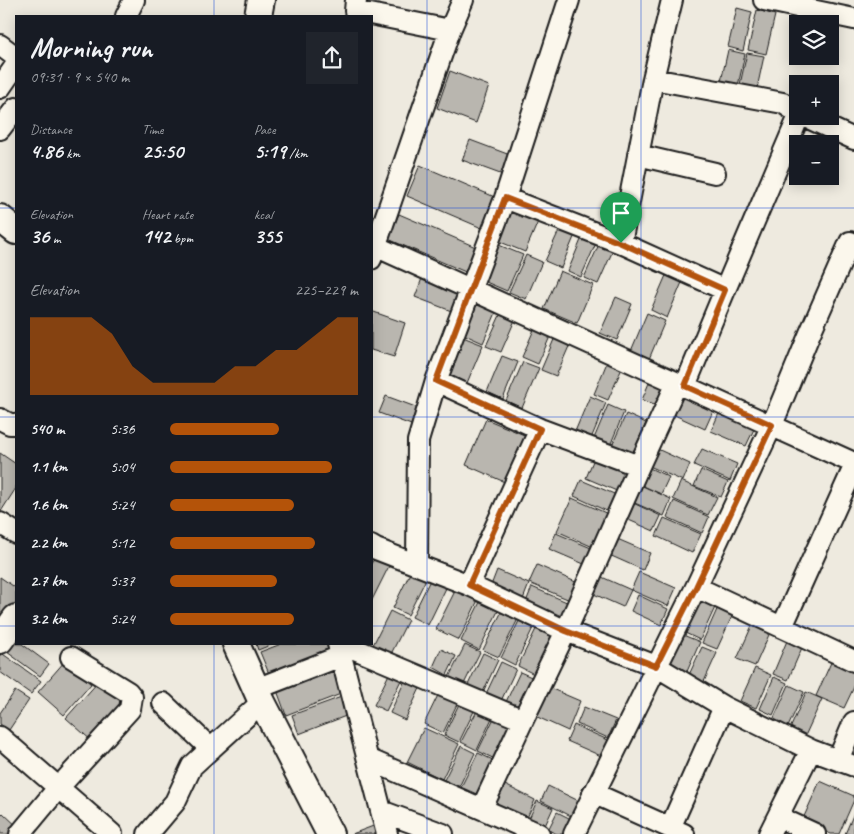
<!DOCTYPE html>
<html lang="en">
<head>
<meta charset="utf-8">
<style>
	body { margin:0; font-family:Caveat,sans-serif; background:#20242c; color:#f1f3f6; height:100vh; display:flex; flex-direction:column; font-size:19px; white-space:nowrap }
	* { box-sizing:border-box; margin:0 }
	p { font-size:16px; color:#9ea1a6 }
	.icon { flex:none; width:28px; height:28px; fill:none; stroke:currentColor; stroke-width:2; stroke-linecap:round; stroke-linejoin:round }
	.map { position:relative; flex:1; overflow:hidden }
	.sheet { position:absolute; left:15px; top:15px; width:358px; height:630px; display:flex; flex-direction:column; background:#171b24; border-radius:0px; box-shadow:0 2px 12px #0003 }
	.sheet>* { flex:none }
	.controls { position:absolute; left:789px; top:15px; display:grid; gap:10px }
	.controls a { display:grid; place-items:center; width:50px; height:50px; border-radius:0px; background:#171b24; box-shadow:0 2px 12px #0003; font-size:25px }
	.pin { position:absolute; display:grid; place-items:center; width:42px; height:42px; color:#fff; margin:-51px -21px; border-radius:50% 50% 50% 0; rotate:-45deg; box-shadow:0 0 5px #0007 }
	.pin .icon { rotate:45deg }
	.round { display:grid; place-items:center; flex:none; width:52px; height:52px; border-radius:0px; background:#20242c }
	.overview { display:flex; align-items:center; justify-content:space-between; height:85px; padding:0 15px }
	h1 { font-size:28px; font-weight:700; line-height:38px }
	.stats { display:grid; grid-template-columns:repeat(3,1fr); gap:8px; height:85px; padding:5px 15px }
	.stats div { display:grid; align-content:center }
	.stats b { font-size:21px; font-weight:700 }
	.stats small { font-size:14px; font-weight:400 }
	.stats p { font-size:14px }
	.chart { height:140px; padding:10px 15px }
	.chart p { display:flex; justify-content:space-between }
	.chart svg { width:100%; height:90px; margin-top:5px; fill:#b45309; opacity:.7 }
	ul { padding:0 15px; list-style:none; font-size:16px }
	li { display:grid; grid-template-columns:80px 60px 1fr; align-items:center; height:38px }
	li i { height:12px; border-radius:6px; background:#b45309 }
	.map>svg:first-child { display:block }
</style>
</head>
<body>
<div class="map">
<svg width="854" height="834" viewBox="0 0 854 834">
	<rect width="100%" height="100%" fill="#eeeadf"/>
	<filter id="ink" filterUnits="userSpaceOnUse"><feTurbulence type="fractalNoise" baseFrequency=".02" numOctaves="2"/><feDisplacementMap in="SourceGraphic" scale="10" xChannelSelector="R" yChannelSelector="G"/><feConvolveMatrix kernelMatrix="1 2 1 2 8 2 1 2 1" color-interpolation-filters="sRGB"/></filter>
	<g filter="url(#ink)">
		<path fill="#b9b6af" stroke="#1c1c1c" d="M737 8 752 12 743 51 728 47Z
			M757 10 775 15 766 54 748 50Z
			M728 50 745 54 737 90 720 86Z
			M747 53 764 56 756 93 739 89Z
			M450 71 489 86 476 123 437 108Z
			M470 140 510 155 503 175 462 160Z
			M420 165 497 198 484 229 407 196Z
			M514 206 540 217 525 252 498 241Z
			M399 214 478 248 468 273 388 239Z
			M562 224 577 230 561 268 545 261Z
			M583 235 597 241 581 277 568 271Z
			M600 242 614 248 598 284 584 278Z
			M494 243 523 255 507 291 479 279Z
			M526 255 542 262 526 299 509 292Z
			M560 271 593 285 577 323 544 309Z
			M424 273 464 287 454 312 415 297Z
			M667 273 683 280 667 318 651 310Z
			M616 297 632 304 617 340 600 333Z
			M478 300 498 308 483 343 463 334Z
			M371 311 405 323 394 357 371 350Z
			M501 313 515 320 501 352 486 346Z
			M647 313 665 321 649 359 631 351Z
			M536 325 552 332 538 364 522 357Z
			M463 337 483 345 467 383 447 374Z
			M555 337 570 344 556 376 541 370Z
			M502 356 518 362 503 399 487 392Z
			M608 360 623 366 608 400 594 394Z
			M523 362 539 368 522 408 506 401Z
			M651 378 668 386 659 407 642 400Z
			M677 392 714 409 705 429 668 412Z
			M386 396 421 409 414 426 379 413Z
			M590 396 606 403 590 441 574 434Z
			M608 405 624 412 609 448 593 441Z
			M720 411 755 427 746 446 711 431Z
			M626 414 646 423 630 459 610 450Z
			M486 419 529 437 509 484 466 465Z
			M653 447 690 464 683 481 645 464Z
			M702 449 737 464 730 481 694 465Z
			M0 453 16 464V488L0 513Z
			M595 456 628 471 619 492 586 478Z
			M645 466 669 477 661 494 637 483Z
			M701 470 728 482 721 497 694 486Z
			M581 480 619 496 611 513 574 496Z
			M681 481 717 497 708 515 673 499Z
			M636 483 671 499 664 516 628 500Z
			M572 498 608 514 593 547 557 531Z
			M674 501 709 517 702 533 667 517Z
			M631 502 661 516 654 531 624 518Z
			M664 518 701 534 692 553 656 536Z
			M556 533 591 548 584 564 549 549Z
			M615 538 650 553 643 570 607 554Z
			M374 559 389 566 371 602V564Z
			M537 565 578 583 570 600 529 583Z
			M497 570 529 584 522 602 490 588Z
			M411 571 426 579 408 615 393 608Z
			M639 572 676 588 668 606 631 590Z
			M595 574 631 590 623 607 587 591Z
			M0 577 16 588V603L6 619 0 616Z
			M431 578 447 586 428 625 412 617Z
			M532 587 569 603 560 622 524 607Z
			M456 589 478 600 459 640 436 629Z
			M638 595 668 609 661 625 631 611Z
			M700 596 717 603 700 640 683 632Z
			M480 602 498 611 479 650 461 641Z
			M719 605 734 612 717 649 702 643Z
			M390 611 408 620 390 656 372 647Z
			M502 611 518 619 499 657 483 650Z
			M519 621 533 628 515 665 501 658Z
			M754 621 772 628 755 666 737 659Z
			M537 627 556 636 536 675 518 666Z
			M683 635 700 642 685 676 668 669Z
			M789 636 804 643 788 680 773 674Z
			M16 640V644H22L49 664 40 676 7 652Z
			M256 644H273L258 650Z
			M281 644H331L336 655 272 681 260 652Z
			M465 645 480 652 463 686 448 679Z
			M702 647 717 653 702 686 687 679Z
			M441 649 456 656 447 675 433 667Z
			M0 652 41 681 31 694 0 672Z
			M483 653 498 660 483 692 468 685Z
			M833 658 854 667V687L844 708 816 696Z
			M65 661 91 684 64 715 38 692Z
			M501 662 516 669 500 703 485 696Z
			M334 663 346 692 286 715 275 685Z
			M755 668 771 675 756 708 740 701Z
			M391 670 403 676 386 711 374 705Z
			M520 672 536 679 520 711 505 704Z
			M407 676 422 684 405 720 390 713Z
			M774 677 787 683 773 715 760 709Z
			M99 681 126 705 93 742 66 718Z
			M789 685 804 692 788 727 773 720Z
			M545 686 580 701 568 731 533 715Z
			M15 691 29 700 9 730 0 724V713Z
			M440 691 459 700 443 733 424 724Z
			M806 692 822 699 805 736 790 729Z
			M344 696 351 714 299 734 292 715Z
			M461 700 476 707 459 742 444 735Z
			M584 707 616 720 608 738 577 724Z
			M478 709 493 716 477 750 461 742Z
			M495 716 514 725 497 760 478 751Z
			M574 725 608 740 601 756 567 741Z
			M424 728 459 744 442 779 407 762Z
			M461 746 475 753 459 787 444 780Z
			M478 753 497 762 479 798 460 789Z
			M820 781 854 796V800L839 834H831L802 821Z
			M499 782 535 800 526 820 489 802Z
			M548 786 581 802 573 817 541 801Z
			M537 801 553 808 544 828 528 821Z
			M557 812 571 819 564 834H557L548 830Z
			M3 813 20 829 15 834H1L0 833V816Z
			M854 813V834H845Z
			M376 825 377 834H352Z"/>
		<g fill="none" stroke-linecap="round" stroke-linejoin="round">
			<g stroke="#1c1c1c" stroke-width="24">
				<path id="minor" d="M356 0 355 11 450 30
					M764 0 854 19
					M126 16 134 0
					M0 45 16 57
					M653 79 783 103 798 113
					M0 88 16 65
					M804 116 854 139
					M0 129 16 108
					M638 155 715 173
					M505 198 621 243 725 290
					M621 243 653 79 672 0
					M375 246 854 463
					M371 259 450 30 463 0
					M436 381 540 429 639 466
					M685 386 725 290 799 116
					M0 419 10 424H16
					M0 523 16 533
					M371 546 376 549 469 585 566 631 656 666 724 707 811 750 854 766
					M417 565 418 441 436 381 505 198 569 0
					M469 585 540 429
					M696 587 854 661
					M782 627 854 467
					M338 644 387 834
					M343 644 523 720
					M256 689 341 656
					M163 703 211 749
					M0 737 112 834
					M368 759 539 834
					M838 760 854 722
					M593 793 684 834
					M482 808 523 720 566 631 639 466 677 383
					M381 811 443 834
					M778 817 815 834
					M670 828 724 707
					M20 834 59 787 130 709 132 697 128 692 71 657
					M148 834 175 802 192 766 262 702
					M574 834 696 587 772 425 810 333 850 242 854 244
					M769 834 811 750"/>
			</g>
			<g stroke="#1c1c1c" stroke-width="30">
				<path id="tertiary" d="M258 16 261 0
					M0 218 16 231
					M0 640 16 618
					M236 644 262 702 330 834"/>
			</g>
			<use href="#minor" stroke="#fbf7ec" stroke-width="20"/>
			<use href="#tertiary" stroke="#fbf7ec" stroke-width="26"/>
		</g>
	</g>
	<g fill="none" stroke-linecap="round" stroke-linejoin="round" filter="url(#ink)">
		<g stroke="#fff" stroke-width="10">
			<path id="route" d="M505 198 621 243 725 290 685 386 772 425 696 587 656 666 566 631 469 585 540 429 436 381Z"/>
		</g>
		<use href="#route" stroke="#b45309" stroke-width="6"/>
	</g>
	<path fill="none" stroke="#1d4ed8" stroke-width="1" stroke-opacity="0.55" d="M214 0V16M427 0V834M641 0V834M0 208H16M371 208H854M0 417H16M371 417H854M0 626H16M371 626H854M214 644V834"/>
</svg>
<div class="controls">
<a><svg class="icon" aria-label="layers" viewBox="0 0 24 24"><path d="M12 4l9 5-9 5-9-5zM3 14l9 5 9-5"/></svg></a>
<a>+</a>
<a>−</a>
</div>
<div class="pin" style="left:621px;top:243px;background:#1e9e55"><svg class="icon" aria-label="arrive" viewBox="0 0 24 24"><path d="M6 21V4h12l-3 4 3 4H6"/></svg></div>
<section class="sheet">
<div class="overview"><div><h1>Morning run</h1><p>09:31 · 9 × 540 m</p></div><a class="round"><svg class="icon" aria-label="share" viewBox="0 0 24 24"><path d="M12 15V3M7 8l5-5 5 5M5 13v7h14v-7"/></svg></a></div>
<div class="stats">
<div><p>Distance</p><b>4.86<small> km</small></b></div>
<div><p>Time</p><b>25:50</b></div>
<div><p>Pace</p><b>5:19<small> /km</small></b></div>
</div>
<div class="stats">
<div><p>Elevation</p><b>36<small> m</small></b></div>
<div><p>Heart rate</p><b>142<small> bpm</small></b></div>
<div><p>kcal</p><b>355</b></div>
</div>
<div class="chart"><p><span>Elevation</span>225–229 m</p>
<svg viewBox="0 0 160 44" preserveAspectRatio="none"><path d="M0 44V6L10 6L20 6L30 6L40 14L50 30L60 38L70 38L80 38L90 38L100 30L110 30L120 22L130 22L140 14L150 6L160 6V44z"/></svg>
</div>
<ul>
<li><b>540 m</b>5:36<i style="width:58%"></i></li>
<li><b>1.1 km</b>5:04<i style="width:86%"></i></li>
<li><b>1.6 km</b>5:24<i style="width:66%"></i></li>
<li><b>2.2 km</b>5:12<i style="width:77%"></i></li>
<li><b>2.7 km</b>5:37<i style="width:57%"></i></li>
<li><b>3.2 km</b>5:24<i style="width:66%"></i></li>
</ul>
</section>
</div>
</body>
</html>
